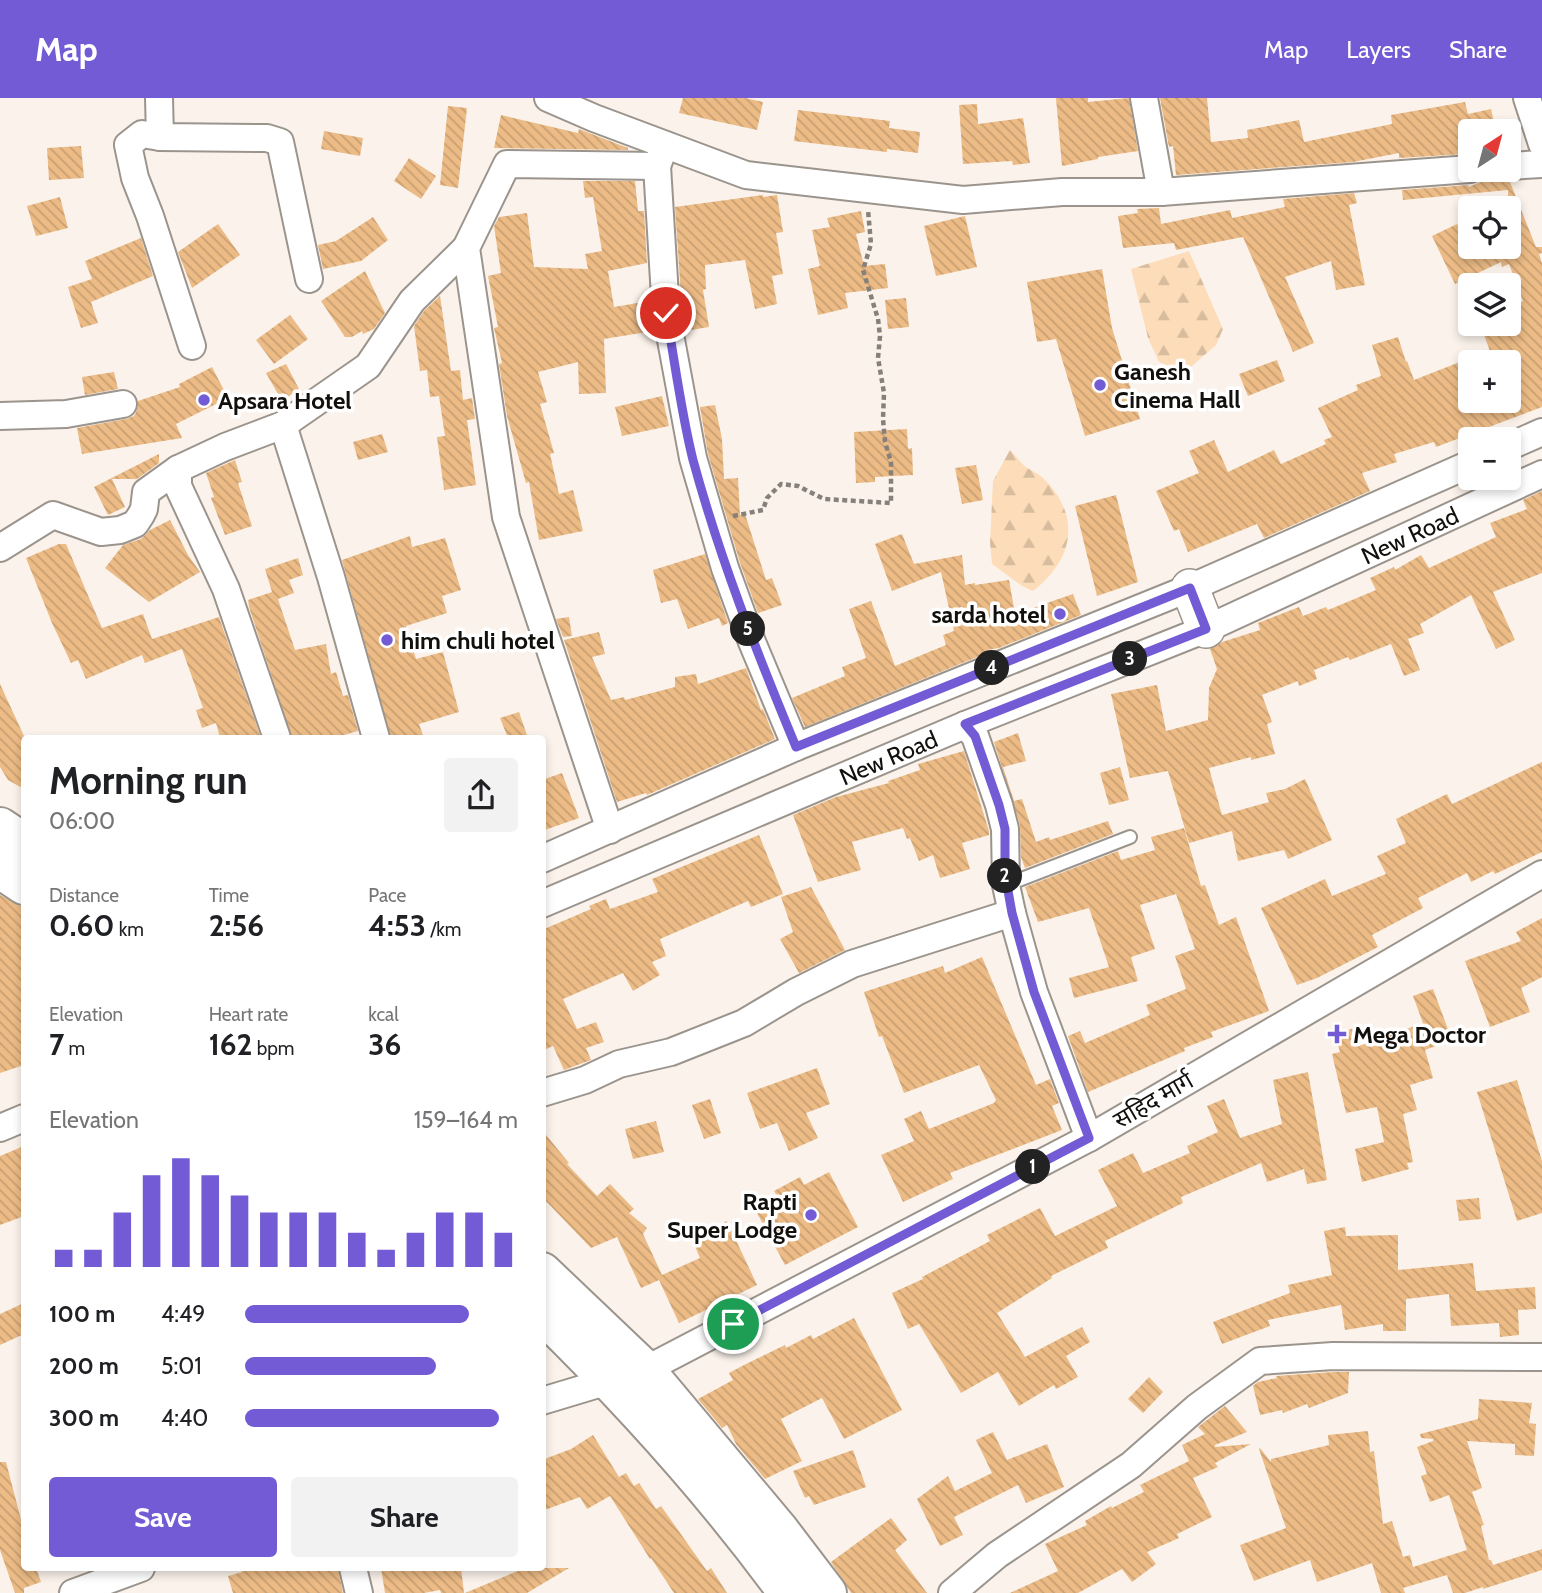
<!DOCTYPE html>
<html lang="en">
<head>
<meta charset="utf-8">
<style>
	body { margin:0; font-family:Cabin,"Noto Sans Devanagari",sans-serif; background:#f2f2f2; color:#202124; height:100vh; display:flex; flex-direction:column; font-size:26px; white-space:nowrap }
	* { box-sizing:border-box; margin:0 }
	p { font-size:23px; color:#757577 }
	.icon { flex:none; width:38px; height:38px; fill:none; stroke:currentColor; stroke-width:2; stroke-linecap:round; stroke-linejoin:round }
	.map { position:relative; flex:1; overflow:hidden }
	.side { position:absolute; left:21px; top:637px; width:525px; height:836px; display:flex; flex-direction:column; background:#fff; border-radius:7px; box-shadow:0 4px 10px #0003 }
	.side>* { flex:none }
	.needle { width:46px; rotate:36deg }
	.tools { position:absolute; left:1458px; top:21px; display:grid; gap:14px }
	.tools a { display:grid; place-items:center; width:63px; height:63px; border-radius:7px; background:#fff; box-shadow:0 4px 10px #0003; font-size:35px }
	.pin { position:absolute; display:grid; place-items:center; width:60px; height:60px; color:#fff; margin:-30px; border:4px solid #fff; border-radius:50%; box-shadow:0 2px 7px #0007 }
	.km { position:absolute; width:35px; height:35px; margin:-18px; border-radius:50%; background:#222; color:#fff; font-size:19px; line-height:35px; text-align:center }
	.round { display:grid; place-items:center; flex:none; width:74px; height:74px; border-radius:7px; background:#f2f2f2 }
	.head { display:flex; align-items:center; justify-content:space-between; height:119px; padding:0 28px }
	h1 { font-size:38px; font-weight:700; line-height:52px }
	.figures { display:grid; grid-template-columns:repeat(3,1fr); gap:10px; height:119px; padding:7px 28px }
	.figures div { display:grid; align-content:center }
	.figures b { font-size:30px; font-weight:700 }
	.figures small { font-size:19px; font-weight:400 }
	.figures p { font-size:19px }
	.chart { height:196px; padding:14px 28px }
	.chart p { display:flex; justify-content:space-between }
	.chart svg { width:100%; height:126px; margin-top:7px; stroke:#725bd5; stroke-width:6 }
	.action { display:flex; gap:14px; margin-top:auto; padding:14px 28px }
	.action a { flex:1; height:80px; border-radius:7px; background:#725bd5; color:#fff; font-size:28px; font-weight:700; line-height:80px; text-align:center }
	.action a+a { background:#f2f2f2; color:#202124 }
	ul { padding:0 28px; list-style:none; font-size:23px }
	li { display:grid; grid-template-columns:112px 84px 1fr; align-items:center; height:52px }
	li i { height:18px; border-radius:9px; background:#725bd5 }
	header { display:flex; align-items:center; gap:42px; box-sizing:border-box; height:98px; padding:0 35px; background:#725bd5; color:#fff }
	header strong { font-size:33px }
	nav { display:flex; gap:38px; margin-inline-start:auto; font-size:24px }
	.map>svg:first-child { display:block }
</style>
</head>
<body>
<header>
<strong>Map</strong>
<nav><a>Map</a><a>Layers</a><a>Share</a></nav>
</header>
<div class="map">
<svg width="1542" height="1495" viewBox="0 0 1542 1495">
	<defs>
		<pattern id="forest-firs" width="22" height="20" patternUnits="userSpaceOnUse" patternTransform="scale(1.75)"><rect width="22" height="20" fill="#fddcb9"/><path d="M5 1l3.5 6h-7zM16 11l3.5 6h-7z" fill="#d8bc9e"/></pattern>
		<pattern id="building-back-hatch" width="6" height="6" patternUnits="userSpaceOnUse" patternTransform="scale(1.75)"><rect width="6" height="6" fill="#ecbb86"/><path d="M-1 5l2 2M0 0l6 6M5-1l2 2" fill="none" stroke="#c9a072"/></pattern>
	</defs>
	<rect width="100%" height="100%" fill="#fbf3eb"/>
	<path fill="url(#forest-firs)" d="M1189 153 1223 231 1216 247 1185 274 1159 264 1148 240 1131 171Z
		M1010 352C1016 358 1022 367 1029 371 1034 374 1039 376 1043 380 1082 418 1074 461 1033 493L1022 488 992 466 990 445 993 383Z"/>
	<path fill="url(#building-back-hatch)" d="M683 0H745L763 4 757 32 679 15Z
		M1056 0H1088V4L1129 0 1138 53 1098 59V61L1062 68Z
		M1160 0H1207L1211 44 1248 40 1247 32 1299 22 1304 44 1392 26 1391 17 1465 4 1468 16 1491 11 1496 33H1470V38L1463 40 1465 56 1399 60V55L1353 64 1176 77 1173 48 1169 49Z
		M977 6 978 26 1023 20 1030 65 1013 67 1012 63 963 66 959 7Z
		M448 8 467 10 458 90 440 87Z
		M798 12 890 23 889 30 920 34 918 55 887 51V54L794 43Z
		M501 17 578 35 579 31 584 33 628 50V52L494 50Z
		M324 33 363 40 360 58 321 51Z
		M81 48 84 80 49 82 47 50Z
		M409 60 436 78 421 101 394 83Z
		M1496 77 1502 82 1510 84 1536 149H1542V155L1539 156 1542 165V309L1436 349 1434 344 1394 356 1397 364 1362 375 1370 393 1264 440 1257 426 1188 454 1179 431 1174 433 1156 393 1199 375 1189 353 1214 342 1228 374 1274 352 1281 366 1326 346 1324 342 1332 339 1318 310 1358 292 1356 287 1381 278 1372 247 1398 239 1406 264 1407 263 1414 282 1470 260V303H1508V264H1494L1480 226H1508V209L1523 203 1509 166 1502 169 1501 164 1455 186 1432 138 1457 126 1468 149H1508V92L1403 102 1402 92 1468 87 1469 89Z
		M583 83H635L638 113H644L647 165 608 173 614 209 649 203 653 233 604 241 606 295 579 296 578 264 538 274 547 304 540 306 554 355 550 356 559 396 573 392 583 433 539 442 529 384 526 385 507 318 499 266 502 265 494 230 498 229 488 178 501 175 494 128 499 119 527 115 534 169 588 171 585 156 602 153 593 99 585 100Z
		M1354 95 1357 105 1349 107 1365 187 1336 192 1331 163 1285 179 1314 245 1293 254 1243 139 1176 152 1174 145 1123 150 1118 118 1138 115 1137 111 1159 110 1161 126 1230 112 1232 120 1285 109 1283 101Z
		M763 97V99L777 97 783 134 776 135 783 176 772 178 777 206 755 211 745 162 705 167 706 191 703 192 709 229 685 233 682 213 675 109Z
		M60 99 68 130 36 138 27 108Z
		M861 113 865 134 856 136 864 168 885 166 888 190 845 195 848 210 818 217 808 171 820 168 812 132 830 129 827 120Z
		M965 118 977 169 936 178 924 128Z
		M373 119 388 142 361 163 323 171 318 147 336 143Z
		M218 126 240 157 192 190 178 154Z
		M141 140 153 178 91 204 98 225 81 230 68 189 92 181 85 163Z
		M1102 171 1112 230 1140 321 1085 338 1056 241 1037 244 1027 184Z
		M365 173 385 215 374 231 363 236 362 233 352 239H345L321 203Z
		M440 198 451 273 460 272 463 302 472 300 475 321 467 322 476 387 444 392 437 339 445 338 439 298 430 299 427 272 420 273 414 228 424 213Z
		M906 200 909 229 888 231 885 202Z
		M290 217 308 241 274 266 256 242Z
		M1277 262 1285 283 1248 298 1239 276Z
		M286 266 299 291 282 303 266 275Z
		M212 269 228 300 176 326 182 340 82 356 77 330 126 321 134 318 137 312 138 303 180 289 179 286Z
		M114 274 118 291 85 297 82 279Z
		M662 298 669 328 622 338 615 309Z
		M715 307 722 341 724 381 738 380 740 417 745 416 766 482 772 480 782 507 758 515 740 465 708 356 700 309Z
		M907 331 908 351 912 350 913 377 875 379V384L856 385 854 334Z
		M382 336 388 354 358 362 353 344Z
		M159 356V365L137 381H112L125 409 108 417 94 389Z
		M235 362 242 384 238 385 252 428 225 437 211 400 214 399 206 375Z
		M976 367 983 402 962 406 955 370Z
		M1542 393V475L1493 494 1515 542 1496 551 1471 497 1420 526 1424 535 1408 541 1420 572 1404 578 1391 546 1350 562 1348 559 1314 572 1317 581 1299 588 1298 583 1262 597 1272 624 1267 626 1275 656 1251 662V659L1209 670 1222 717 1269 704 1266 695 1285 691 1305 681 1332 742 1288 761 1284 752 1238 763 1232 733 1189 745 1168 673 1130 680 1111 596 1157 587 1166 633 1208 622 1209 590 1217 571 1210 551 1222 544 1260 532 1258 525 1299 509 1303 518 1326 509 1328 512 1376 492 1370 480 1394 469 1395 472 1421 457 1429 470 1496 439 1490 425 1527 411 1523 402Z
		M1116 397 1138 484 1097 498 1075 408Z
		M170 422 188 457 200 474 149 504 105 470 123 447 141 441 150 432Z
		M902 436 914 466 962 457 965 487 975 485V487L1009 482 1015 516 1073 496 1081 517 999 550 987 552V555L805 629 792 600 845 578 842 569 866 560 849 511 871 503 895 568 946 547 943 537 954 533 941 474 892 493 875 446Z
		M410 438 412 449 445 440 461 492 442 498 447 515 406 528 416 561 443 554 459 614 419 626 424 640H391L342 462Z
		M59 446H66L102 530 143 516 152 541 219 519 261 640H220L216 625 202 630 196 612 203 610 182 551 145 565 142 557 86 581 78 562 71 565 52 525 26 460Z
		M705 456 728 525 722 528 719 520 688 531 677 501 661 505 653 472Z
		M298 460 303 477 289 482 294 495 278 501 295 552 326 546 331 576 336 574 343 598 348 597 358 633 333 640H292L249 509 248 502 272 494 265 471Z
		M569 519 572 538 563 539 556 521Z
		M599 534 605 556 592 559 611 602 624 599 625 602 675 589V579L696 576 698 586 746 570 761 612 763 611 775 641 647 697 646 695 617 704 564 542Z
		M0 586 24 638V691L8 682 0 669Z
		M519 614 528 640H508L500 620Z
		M1018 635 1026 663 1003 669 1014 703 1022 701 1036 744 1049 739 1050 742 1108 723 1113 736 1025 770 1021 759 1020 727 994 644Z
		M964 653 989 733V737L962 745 970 771 940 780 933 757 919 763 910 740 907 741 903 730 852 744 861 772 818 784 793 717 836 699 889 685 888 683 920 672 918 666Z
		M1542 664V754L1495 776 1493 773 1471 784 1467 775 1418 800 1423 810 1372 837 1378 849 1317 880 1297 887 1261 810 1325 781 1332 798 1386 776 1377 758 1406 745 1396 721 1447 696 1452 706Z
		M1120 669 1129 702 1109 707 1100 675Z
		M562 675 579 720 542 733V682Z
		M1184 730 1201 788 1205 787 1219 827 1236 819 1269 913 1211 934 1213 939 1184 950 1185 953 1088 994 1068 938 1080 933 1085 945 1150 917 1146 907 1186 891 1175 858 1195 851 1176 796 1140 807 1155 851 1131 859 1138 883 1074 900 1069 880 1109 869 1089 810 1038 824 1025 789 1118 753 1121 762 1155 752 1151 739Z
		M759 737 783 796 751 809 748 803 660 841 666 858 652 864 660 877 633 893 623 875 563 901 577 931 596 924 604 944 586 950 591 962 564 972 553 948 542 953V832L591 811 589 808 606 801 610 811 658 794 652 781Z
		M811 789 845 852 799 875 780 841 793 834 781 799Z
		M0 797 24 810V967L0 975Z
		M1542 820V879L1521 890 1530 914 1490 929 1465 863 1521 843 1516 834Z
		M982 859 1036 987 1050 981 1059 1005 1052 1008 1062 1032 950 1075 953 1081 903 1104 881 1057 914 1043 904 1021 921 1013 929 1031 994 1005 996 1002 979 967 904 995 882 938 879 939 864 894 943 868 945 875Z
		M1433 891 1452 942 1425 952 1433 980 1410 987 1417 1012 1403 1016 1413 1064 1407 1065 1409 1071 1362 1084 1355 1051 1384 1044 1377 1009 1346 1015 1332 956 1340 954 1335 935 1355 930 1359 948 1423 925 1413 898Z
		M817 970 830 1006 806 1015 818 1040 789 1053 777 1025 760 1031 747 995Z
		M1308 974 1327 1082 1307 1086 1304 1071 1267 1084 1261 1065 1181 1099 1183 1105 1105 1143 1108 1150 1051 1178 1052 1180 997 1215 1025 1259 1082 1229 1090 1244 1066 1258 1078 1279 1056 1291 1054 1287 1019 1308 998 1274 961 1295 919 1226 908 1231 892 1195 923 1181 922 1179 990 1143 987 1137 1040 1110 1055 1138 1117 1108 1098 1072 1133 1055 1143 1075 1190 1055 1187 1048 1218 1034 1207 1008 1224 1001 1240 1040 1282 1026 1273 982Z
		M1517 982 1542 1063V1115L1517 1123 1477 994Z
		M710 1001 721 1035 704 1041 692 1007Z
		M656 1023 664 1054 633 1061 625 1031Z
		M542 1032 569 1065 567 1066 597 1098 610 1086 634 1111 629 1115 647 1130 643 1136 662 1177 700 1160 691 1139 727 1123 757 1187 679 1225 659 1182 641 1190 617 1139 591 1150 542 1099Z
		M24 1048V1118L0 1127V1058Z
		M829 1074 858 1129 785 1167 756 1113 779 1101 774 1093 800 1079 804 1087Z
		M1479 1100 1481 1121 1459 1123 1456 1102Z
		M1345 1129 1346 1138 1398 1137V1172L1473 1165 1476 1193 1535 1189 1536 1211 1518 1212 1519 1237 1500 1239 1499 1225 1451 1228 1449 1196 1406 1201V1233H1383V1226L1345 1232 1341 1207 1268 1222 1270 1228 1222 1246 1213 1224 1290 1195 1288 1187 1332 1177 1324 1133Z
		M24 1205V1236L0 1247V1216Z
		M854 1220 902 1312 844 1341 822 1300 781 1321 802 1363 765 1381 736 1346 727 1327 722 1330 698 1301 733 1282 729 1275 746 1266 785 1247 786 1250 811 1237 813 1241Z
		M1334 1274H1349L1348 1295 1309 1310 1307 1306 1283 1315 1282 1312 1260 1317 1253 1288 1258 1284 1277 1280 1276 1278Z
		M1149 1279 1163 1294 1143 1315 1128 1301Z
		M1479 1301 1532 1305 1529 1325 1536 1326 1534 1358 1515 1357V1346L1467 1343 1482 1390 1472 1394 1484 1427 1481 1428 1489 1462H1491L1493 1467 1542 1451V1472L1483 1491V1489L1465 1495H1453L1447 1477 1403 1490 1405 1495H1381L1372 1465 1317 1484 1310 1462 1254 1483 1240 1447 1286 1430 1259 1351 1260 1350 1271 1364V1361L1329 1347 1328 1337 1368 1333 1370 1354 1374 1353 1383 1426 1392 1423 1403 1459 1410 1457 1413 1469 1467 1452 1449 1397 1430 1404 1421 1378 1427 1376 1417 1349 1433 1343V1341L1421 1340 1420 1336 1478 1321Z
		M1225 1308 1247 1334 1215 1347V1349L1251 1346 1215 1365 1218 1369 1193 1380 1212 1419 1177 1436 1179 1440 1147 1454 1156 1466 1132 1484 1122 1471 1078 1495H1010L1058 1473 1045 1446 1087 1427 1085 1423 1111 1408 1112 1410 1144 1394 1140 1387 1189 1363 1182 1347 1205 1336 1198 1329Z
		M993 1334 1007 1362 1047 1346 1064 1389 1026 1405 1018 1387 954 1419 963 1437 940 1448 917 1401 948 1378 955 1393 992 1375 976 1342Z
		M593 1337 619 1379 626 1375 634 1388 639 1385 656 1411 661 1408 707 1473 711 1470 727 1495H674L651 1460 650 1461 610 1398 587 1411 580 1399 542 1413V1362L571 1351Z
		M853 1352 866 1389 814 1407 809 1398 805 1400 793 1373Z
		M0 1364H6L24 1433V1470H36L41 1484 24 1490V1495H15L0 1452Z
		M891 1420 907 1442 895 1452 927 1495H851L831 1464Z
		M241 1470H338L343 1495H233L228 1478 242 1474Z
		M381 1470H461L464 1495H441L440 1492 424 1495H385Z
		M525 1470H569L527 1495H465Z"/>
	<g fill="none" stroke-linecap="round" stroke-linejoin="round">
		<g stroke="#9b948d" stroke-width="16">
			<path id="lane" d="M1006 787 1130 739"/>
		</g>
		<g stroke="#9b948d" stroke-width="30">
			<g id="street">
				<path d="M159 0 160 39"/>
				<path d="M548 0 594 20 746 77 963 102 1062 94H1161L1470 71"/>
				<path d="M1144 0 1161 94"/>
				<path d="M1527 0 1542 46"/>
				<path d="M657 68 666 215 693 360 725 470 752 544 796 649"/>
				<path d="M1508 68 1542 66"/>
				<path d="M192 248 150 118 135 80 128 47 142 36 160 39 267 40 280 44 309 181"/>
				<path d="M0 318 66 316 123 306"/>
				<path d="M283 327 331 479 376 640"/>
				<path d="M1508 349 1542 334"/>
				<path d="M178 371V388L226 491 277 640"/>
				<path d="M0 450 53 417 101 434 120 432 135 426 141 417 144 411 146 394 178 371 225 349 283 327 368 268 412 203 466 150"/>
				<path d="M965 627 975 638 999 707 1005 731 1006 787 1012 815 1034 894 1089 1040"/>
				<path d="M610 732 506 419 466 150 507 66 657 68 665 47"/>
				<path d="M542 761 796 649 1190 490 1470 366"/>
				<path id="s1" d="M542 806 965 627 1206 531 1542 376"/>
				<path d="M542 995 585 982 619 966 671 954 744 925 796 894 852 866 1012 815"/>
				<path d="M0 1030 24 1020"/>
				<path d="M542 1303 645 1272 1089 1040 1542 776"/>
				<path d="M353 1470 359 1495"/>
				<path d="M73 1495 141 1470"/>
				<path d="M952 1495 997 1457 1131 1367 1197 1309 1260 1263 1333 1258 1542 1259"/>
			</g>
		</g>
		<g stroke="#9b948d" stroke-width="40">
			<path id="secondary" d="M1190 490 1206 531"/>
		</g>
		<g stroke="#9b948d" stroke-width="42">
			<path id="primary" d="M0 729 24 745
				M0 771 24 787
				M542 1174 645 1272 779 1432 827 1495
				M542 1215C631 1302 715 1395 788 1495"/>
		</g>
		<path stroke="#85807a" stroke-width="4.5" stroke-dasharray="5 3.5" stroke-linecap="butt" d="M733 418 763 412 767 400 781 386 798 388 824 401 891 405V364L885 344 883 321 884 295 878 260 880 238 878 221 863 172 871 146 868 112"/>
		<use href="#lane" stroke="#fff" stroke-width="12"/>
		<use href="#street" stroke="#fff" stroke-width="26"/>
		<use href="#secondary" stroke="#fff" stroke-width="37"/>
		<use href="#primary" stroke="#fff" stroke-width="38"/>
	</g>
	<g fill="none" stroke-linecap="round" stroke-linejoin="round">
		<g stroke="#fff" stroke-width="14">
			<path id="route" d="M666 215C675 264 681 314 693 362 720 461 757 555 796 649L1190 490 1206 531 965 626 975 638 999 707 1005 731V776L1012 815 1034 894 1089 1040 733 1226"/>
		</g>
		<use href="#route" stroke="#725bd5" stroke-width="9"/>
	</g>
	<g fill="#725bd5" stroke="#fff" stroke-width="2.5">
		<circle cx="1100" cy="287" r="7"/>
		<circle cx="204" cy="302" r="7"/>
		<circle cx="1060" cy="516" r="7"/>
		<circle cx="387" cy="542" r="7"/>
		<path d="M1333.5 925.5h7v7h7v7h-7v7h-7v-7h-7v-7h7z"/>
		<circle cx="811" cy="1117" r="7"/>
	</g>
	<g text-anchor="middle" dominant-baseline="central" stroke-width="7" stroke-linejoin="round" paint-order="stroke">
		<g font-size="24" font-weight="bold" fill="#12100d" stroke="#fff" text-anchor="start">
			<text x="1114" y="273">Ganesh<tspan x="1114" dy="28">Cinema Hall</tspan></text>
			<text x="218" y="302">Apsara Hotel</text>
			<text x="1046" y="516" text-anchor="end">sarda hotel</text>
			<text x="401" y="542">him chuli hotel</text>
			<text x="1353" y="936">Mega Doctor</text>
			<text x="797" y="1103" text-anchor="end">Rapti<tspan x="797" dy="28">Super Lodge</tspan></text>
		</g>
		<g font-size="24" fill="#12100d" stroke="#fff">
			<text stroke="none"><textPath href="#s1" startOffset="943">New Road</textPath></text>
			<text stroke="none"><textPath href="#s1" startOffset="376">New Road</textPath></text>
			<text transform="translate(1153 1002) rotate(-30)">सहिद मार्ग</text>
		</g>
	</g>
</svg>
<div class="tools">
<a><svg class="needle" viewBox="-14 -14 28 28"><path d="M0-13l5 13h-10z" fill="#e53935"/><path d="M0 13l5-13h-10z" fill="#757577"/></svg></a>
<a><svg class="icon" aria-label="locate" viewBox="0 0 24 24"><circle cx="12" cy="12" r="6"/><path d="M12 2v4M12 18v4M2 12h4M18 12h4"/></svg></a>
<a><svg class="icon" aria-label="layers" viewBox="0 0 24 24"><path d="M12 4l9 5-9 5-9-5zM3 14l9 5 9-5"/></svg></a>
<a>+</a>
<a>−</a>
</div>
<div class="pin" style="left:733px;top:1226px;background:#1e9e55"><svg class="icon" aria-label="arrive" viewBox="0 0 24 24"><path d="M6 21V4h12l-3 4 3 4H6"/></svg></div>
<div class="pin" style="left:666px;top:215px;background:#d93025"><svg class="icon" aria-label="check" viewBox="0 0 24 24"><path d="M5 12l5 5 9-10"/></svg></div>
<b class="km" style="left:1033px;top:1069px">1</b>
<b class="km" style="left:1005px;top:778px">2</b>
<b class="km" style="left:1130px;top:561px">3</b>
<b class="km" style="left:992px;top:570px">4</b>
<b class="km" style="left:748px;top:531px">5</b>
<section class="side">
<div class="head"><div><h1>Morning run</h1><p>06:00</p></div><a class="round"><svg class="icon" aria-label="share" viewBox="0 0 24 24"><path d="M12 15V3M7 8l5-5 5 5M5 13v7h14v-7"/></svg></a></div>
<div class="figures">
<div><p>Distance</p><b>0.60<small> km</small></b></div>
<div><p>Time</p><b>2:56</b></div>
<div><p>Pace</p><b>4:53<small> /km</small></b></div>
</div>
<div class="figures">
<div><p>Elevation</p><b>7<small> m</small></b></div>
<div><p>Heart rate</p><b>162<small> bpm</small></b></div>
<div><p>kcal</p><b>36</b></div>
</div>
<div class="chart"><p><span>Elevation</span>159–164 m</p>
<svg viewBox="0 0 160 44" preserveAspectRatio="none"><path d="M5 44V38M15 44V38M25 44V25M35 44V12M45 44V6M55 44V12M65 44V19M75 44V25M85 44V25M95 44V25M105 44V32M115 44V38M125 44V32M135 44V25M145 44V25M155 44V32"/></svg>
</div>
<ul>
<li><b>100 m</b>4:49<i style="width:82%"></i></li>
<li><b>200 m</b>5:01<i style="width:70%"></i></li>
<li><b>300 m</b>4:40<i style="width:93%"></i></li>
</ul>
<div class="action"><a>Save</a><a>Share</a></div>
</section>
</div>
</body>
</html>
